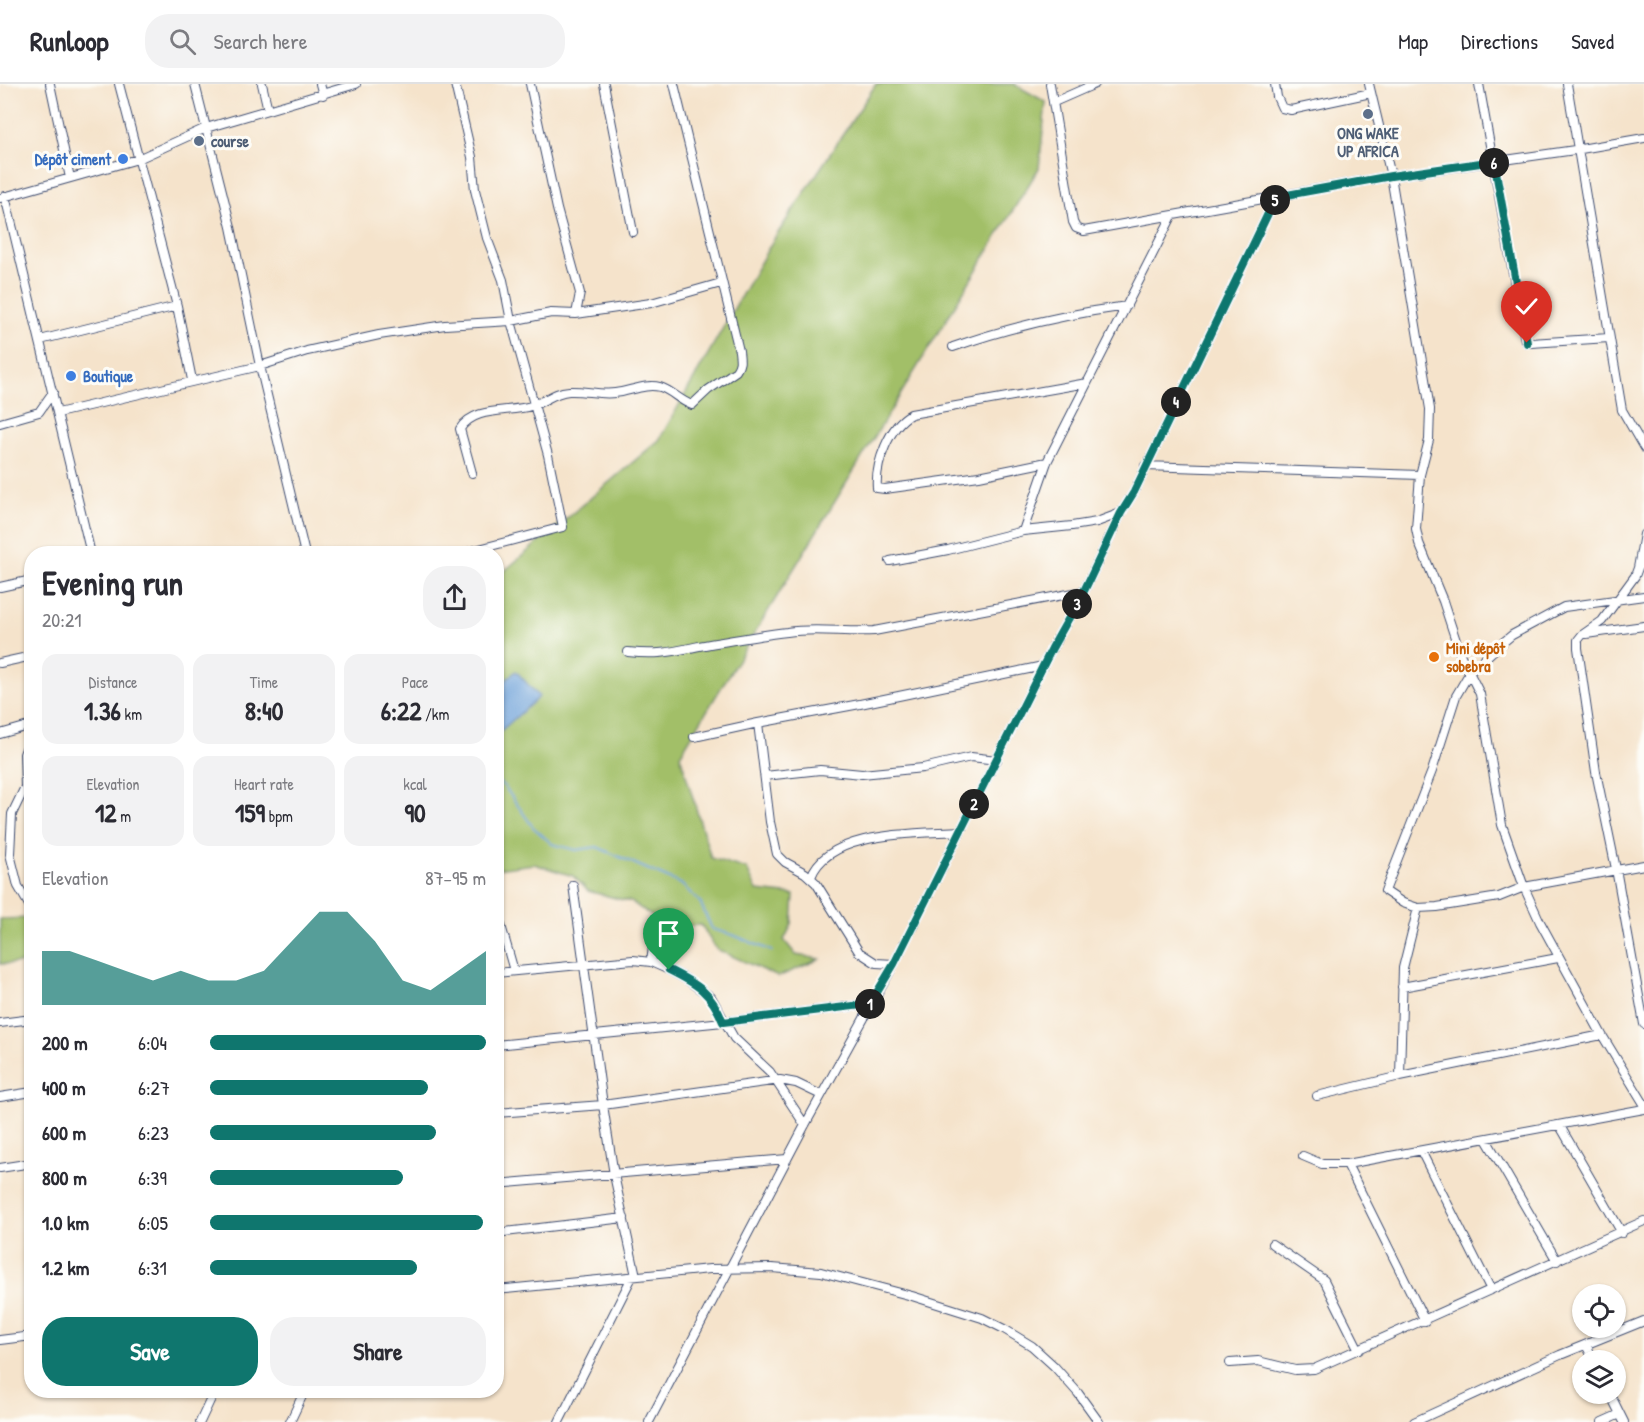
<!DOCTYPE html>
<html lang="en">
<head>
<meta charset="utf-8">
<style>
	body { margin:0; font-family:"Patrick Hand",sans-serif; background:#f2f2f3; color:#2b2b33; height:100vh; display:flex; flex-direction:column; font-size:22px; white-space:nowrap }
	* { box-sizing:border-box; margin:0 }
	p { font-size:20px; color:#7c7c81 }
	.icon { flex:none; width:33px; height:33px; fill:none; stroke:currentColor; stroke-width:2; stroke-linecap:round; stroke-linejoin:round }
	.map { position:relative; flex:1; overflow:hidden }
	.drawer { position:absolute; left:24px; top:462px; width:480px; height:852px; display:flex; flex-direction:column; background:#fff; border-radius:24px; box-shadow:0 2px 4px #0004 }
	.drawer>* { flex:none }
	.buttons { position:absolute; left:1572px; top:1200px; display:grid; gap:12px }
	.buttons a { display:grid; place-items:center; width:54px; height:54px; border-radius:50%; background:#fff; box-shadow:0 2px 4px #0004; font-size:30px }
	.pin { position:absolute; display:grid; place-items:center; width:51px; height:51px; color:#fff; margin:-62px -26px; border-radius:50% 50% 50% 0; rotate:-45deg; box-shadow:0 0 6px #0007 }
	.pin .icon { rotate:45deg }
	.km { position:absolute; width:30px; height:30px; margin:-15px; border-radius:50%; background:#222; color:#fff; font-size:16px; line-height:30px; text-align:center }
	.round { display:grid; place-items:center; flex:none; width:63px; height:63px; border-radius:24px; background:#f2f2f3 }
	.overview { display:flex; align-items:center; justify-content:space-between; height:102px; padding:0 18px }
	h1 { font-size:33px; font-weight:800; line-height:45px }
	.figures { display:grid; grid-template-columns:repeat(3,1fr); gap:9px; height:102px; padding:6px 18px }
	.figures div { display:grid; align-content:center; border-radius:15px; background:#f2f2f3; text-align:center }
	.figures b { font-size:26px; font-weight:800 }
	.figures small { font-size:16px; font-weight:400 }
	.figures p { font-size:16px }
	.chart { height:168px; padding:12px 18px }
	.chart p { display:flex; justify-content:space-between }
	.chart svg { width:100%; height:108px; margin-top:6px; fill:#0f766e; opacity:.7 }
	.button { display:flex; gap:12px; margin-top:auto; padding:12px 18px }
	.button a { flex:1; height:69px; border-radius:24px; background:#0f766e; color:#fff; font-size:24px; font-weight:800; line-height:69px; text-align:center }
	.button a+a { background:#f2f2f3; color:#2b2b33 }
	ul { padding:0 18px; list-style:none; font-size:20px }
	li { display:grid; grid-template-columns:96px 72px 1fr; align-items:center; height:45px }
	li i { height:15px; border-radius:8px; background:#0f766e }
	header { display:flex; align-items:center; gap:36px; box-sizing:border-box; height:84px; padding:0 30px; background:#fff; border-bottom:2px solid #e1e1e2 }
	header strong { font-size:28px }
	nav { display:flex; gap:33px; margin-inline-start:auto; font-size:21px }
	.search { width:420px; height:54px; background:#f2f2f3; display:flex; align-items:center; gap:15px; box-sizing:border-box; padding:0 21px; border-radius:24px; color:#7c7c81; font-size:22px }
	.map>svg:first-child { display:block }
</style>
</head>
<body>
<header>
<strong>Runloop</strong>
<div class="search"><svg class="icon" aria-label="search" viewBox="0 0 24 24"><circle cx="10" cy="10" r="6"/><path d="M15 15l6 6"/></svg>Search here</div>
<nav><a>Map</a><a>Directions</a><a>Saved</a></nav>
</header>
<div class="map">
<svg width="1644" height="1338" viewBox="0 0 1644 1338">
	<rect width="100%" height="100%" fill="#fdfcf7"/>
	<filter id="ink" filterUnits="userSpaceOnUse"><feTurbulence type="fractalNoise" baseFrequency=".0167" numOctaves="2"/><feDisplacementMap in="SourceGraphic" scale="12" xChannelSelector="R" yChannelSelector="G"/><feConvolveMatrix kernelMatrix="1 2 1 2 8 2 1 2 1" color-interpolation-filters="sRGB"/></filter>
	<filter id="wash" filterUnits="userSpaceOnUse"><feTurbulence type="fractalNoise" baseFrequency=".008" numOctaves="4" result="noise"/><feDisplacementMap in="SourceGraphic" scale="24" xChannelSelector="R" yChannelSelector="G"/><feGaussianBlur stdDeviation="1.35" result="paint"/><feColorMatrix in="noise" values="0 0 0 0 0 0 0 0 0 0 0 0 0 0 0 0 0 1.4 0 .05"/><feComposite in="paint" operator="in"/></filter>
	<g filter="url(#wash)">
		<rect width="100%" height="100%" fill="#f5e3cb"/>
		<path fill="#a2bf67" stroke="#5e7762" stroke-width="1.5" d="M876 0H1014L1046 18 1039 84 680 671 711 774 747 785 757 807 794 811 792 840 784 856 796 871 820 875 778 893 716 865 701 841 668 843 631 818 588 807 573 792 534 780 497 785 496 494 659 356 772 158Z
			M31 834V879L0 880V835Z"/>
		<path fill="#6ea2da" stroke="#44689c" stroke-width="1.5" d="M516 587 539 613 497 650V604Z"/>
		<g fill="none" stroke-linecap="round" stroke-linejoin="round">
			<path stroke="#6ea2da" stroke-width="2" d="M496 697 504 702 533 743 552 760 576 766 597 763 681 800 700 818 712 845 733 851 772 867"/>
		</g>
	</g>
	<g filter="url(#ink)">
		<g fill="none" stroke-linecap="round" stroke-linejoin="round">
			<g stroke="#3c4a6e" stroke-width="10">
				<path id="street" d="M50 0 70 94
					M119 0 177 222 192 296
					M195 0 231 143 260 282 305 470
					M262 0 268 26
					M320 0 323 11
					M455 0 472 73 475 106 487 154 503 196 511 237 548 371 563 443 460 470
					M530 0 557 125 580 209 576 230
					M604 0 633 148
					M1050 0 1073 138 1076 144 1084 147 1391 92 1575 66 1644 54
					M1275 0 1277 13 1282 24 1291 26 1371 9
					M1369 0 1391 92 1430 325 1429 356 1420 391 1416 445 1419 459 1443 517 1461 572 1480 610 1502 741 1524 803 1540 838 1602 951 1644 1020
					M1479 0 1525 256 1527 259H1531L1609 254
					M1567 0 1622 326 1644 364
					M1054 18 1095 0
					M5 112 91 470
					M0 114 138 75 206 44 356 0
					M40 256 177 222
					M953 263C1009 243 1067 230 1127 222
					M58 329 260 282 307 267 379 251 445 241 511 237 551 229 576 230 651 219 721 199
					M0 339 39 328 53 308
					M1047 378 979 392 885 405 877 404C875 380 889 342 911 330L1087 299
					M1145 382 1420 391
					M472 389 460 345C474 322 508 329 531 322 545 318 553 308 569 307 584 306 599 311 615 309 629 308 645 299 660 303 671 306 680 317 692 321L708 306 736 287C741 280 740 276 739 267L674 0
					M1023 447 1047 378 1172 132
					M1644 450 1638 484 1635 492 1602 537 1582 551 1578 556V564L1596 688 1616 785 1644 940
					M890 477 948 466 1023 447 1072 442 1097 438 1121 429
					M0 503 32 496
					M1644 512 1564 523 1512 551 1495 565 1470 588 1456 612 1432 687 1385 807 1403 819 1418 824 1437 823 1499 813 1524 803 1644 781
					M1586 550 1644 542
					M628 568C663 572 677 566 710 560 735 556 761 551 787 548 816 543 845 549 874 547L1084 507
					M0 579 32 572
					M0 650 32 641
					M32 650 24 670 25 703 12 730 10 770 18 802 32 826
					M694 653 758 639
					M765 692 820 686 862 690 923 684 971 673 997 676
					M811 793C828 746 918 750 960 747
					M573 801 603 1021 614 1091 636 1192
					M496 824 514 887
					M651 878 656 841
					M894 880 876 879 859 868 816 799 805 789 785 778 777 770 770 738 758 639 860 620 1043 582
					M496 889 633 876 651 878 669 886 686 895 711 913 734 954 770 988 805 1041
					M1402 903 1558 874
					M0 939 32 935
					M496 961 723 938 870 920
					M1400 992 1403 884 1418 824
					M1317 1012 1400 992 1602 951
					M0 1013 32 1008
					M496 1029 603 1021 780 996 796 999 821 1011
					M1560 1042 1622 1149
					M1486 1055 1557 1177
					M1421 1067 1491 1206
					M1303 1072 1322 1080H1347L1644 1025
					M1347 1080 1425 1237
					M0 1084 32 1079
					M496 1100 787 1075
					M496 1149 624 1134
					M1272 1160 1324 1196 1359 1266
					M496 1206 710 1185 772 1184 821 1188 912 1212 982 1234 1004 1245 1032 1262 1054 1282 1078 1309 1099 1338
					M0 1256 32 1252
					M1586 1261 1594 1276
					M1230 1279 1258 1277 1295 1286 1314 1285 1644 1137
					M1610 1310 1624 1338
					M200 1338 215 1306
					M290 1338 305 1306
					M559 1338 632 1193
					M649 1338 805 1041 894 880 1052 564 1084 507 1121 429 1134 408 1276 113
					M1414 1338 1560 1271 1644 1237
					M1602 1338 1620 1330"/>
			</g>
			<use href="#street" stroke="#fff" stroke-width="8"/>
		</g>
	</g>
	<g fill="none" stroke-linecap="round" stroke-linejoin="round" filter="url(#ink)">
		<g stroke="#fff" stroke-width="12">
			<path id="route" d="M669 886C697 900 711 908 723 938L870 920 894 880 1052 564 1084 507 1121 429 1134 408 1276 113 1391 92 1494 77 1527 259"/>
		</g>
		<use href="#route" stroke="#0f766e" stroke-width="8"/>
	</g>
	<g fill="#5c6f8a" stroke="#fdfcf7" stroke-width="2">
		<circle cx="1368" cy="30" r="6"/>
		<circle cx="199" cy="57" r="6"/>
	</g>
	<g fill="#3f7fe0" stroke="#fdfcf7" stroke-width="2">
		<circle cx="123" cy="75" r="6"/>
		<circle cx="71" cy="292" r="6"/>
	</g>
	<circle fill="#e8710a" stroke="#fdfcf7" stroke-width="2" cx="1434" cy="573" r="6"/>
	<g text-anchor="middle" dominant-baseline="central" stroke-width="6" stroke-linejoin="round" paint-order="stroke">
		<g font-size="16" font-weight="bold" fill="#4e5e75" stroke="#fdfcf7">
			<text x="1368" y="49">ONG WAKE<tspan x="1368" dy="18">UP AFRICA</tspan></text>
			<text x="211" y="57" text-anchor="start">course</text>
		</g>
		<g font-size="16" font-weight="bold" fill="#366cbe" stroke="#fdfcf7" text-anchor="end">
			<text x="111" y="75">Dépôt ciment</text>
			<text x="83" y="292" text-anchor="start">Boutique</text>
		</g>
		<g font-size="16" font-weight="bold" fill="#c56008" stroke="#fdfcf7" text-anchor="start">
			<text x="1446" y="564">Mini dépôt<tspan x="1446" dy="18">sobebra</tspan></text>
		</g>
	</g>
</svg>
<div class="buttons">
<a><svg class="icon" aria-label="locate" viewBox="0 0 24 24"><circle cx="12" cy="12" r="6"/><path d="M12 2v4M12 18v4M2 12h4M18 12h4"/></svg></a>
<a><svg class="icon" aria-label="layers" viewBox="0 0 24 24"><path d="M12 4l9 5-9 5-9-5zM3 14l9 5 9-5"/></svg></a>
</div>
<div class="pin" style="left:669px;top:886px;background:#1e9e55"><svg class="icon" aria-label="arrive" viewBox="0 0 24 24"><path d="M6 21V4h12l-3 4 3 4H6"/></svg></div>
<div class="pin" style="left:1527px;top:259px;background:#d93025"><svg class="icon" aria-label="check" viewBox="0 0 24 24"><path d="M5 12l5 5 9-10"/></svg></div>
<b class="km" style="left:870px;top:920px">1</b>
<b class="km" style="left:974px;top:720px">2</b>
<b class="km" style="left:1077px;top:520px">3</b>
<b class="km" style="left:1176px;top:318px">4</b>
<b class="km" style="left:1275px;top:116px">5</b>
<b class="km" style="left:1494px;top:79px">6</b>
<section class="drawer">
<div class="overview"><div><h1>Evening run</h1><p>20:21</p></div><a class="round"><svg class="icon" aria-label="share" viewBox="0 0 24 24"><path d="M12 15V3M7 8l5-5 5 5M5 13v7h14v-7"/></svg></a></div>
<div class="figures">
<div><p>Distance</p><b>1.36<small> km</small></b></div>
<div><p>Time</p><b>8:40</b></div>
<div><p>Pace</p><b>6:22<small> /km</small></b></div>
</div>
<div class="figures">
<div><p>Elevation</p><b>12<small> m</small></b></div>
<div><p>Heart rate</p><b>159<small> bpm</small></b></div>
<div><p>kcal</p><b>90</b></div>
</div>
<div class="chart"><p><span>Elevation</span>87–95 m</p>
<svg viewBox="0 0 160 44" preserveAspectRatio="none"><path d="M0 44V22L10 22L20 26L30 30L40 34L50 30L60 34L70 34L80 30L90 18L100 6L110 6L120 18L130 34L140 38L150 30L160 22V44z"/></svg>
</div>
<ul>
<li><b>200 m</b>6:04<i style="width:100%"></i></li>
<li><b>400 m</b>6:27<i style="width:79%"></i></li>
<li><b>600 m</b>6:23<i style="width:82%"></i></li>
<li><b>800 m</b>6:39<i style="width:70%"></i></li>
<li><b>1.0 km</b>6:05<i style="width:99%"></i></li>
<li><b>1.2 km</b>6:31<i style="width:75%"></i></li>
</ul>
<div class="button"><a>Save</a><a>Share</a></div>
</section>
</div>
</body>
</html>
